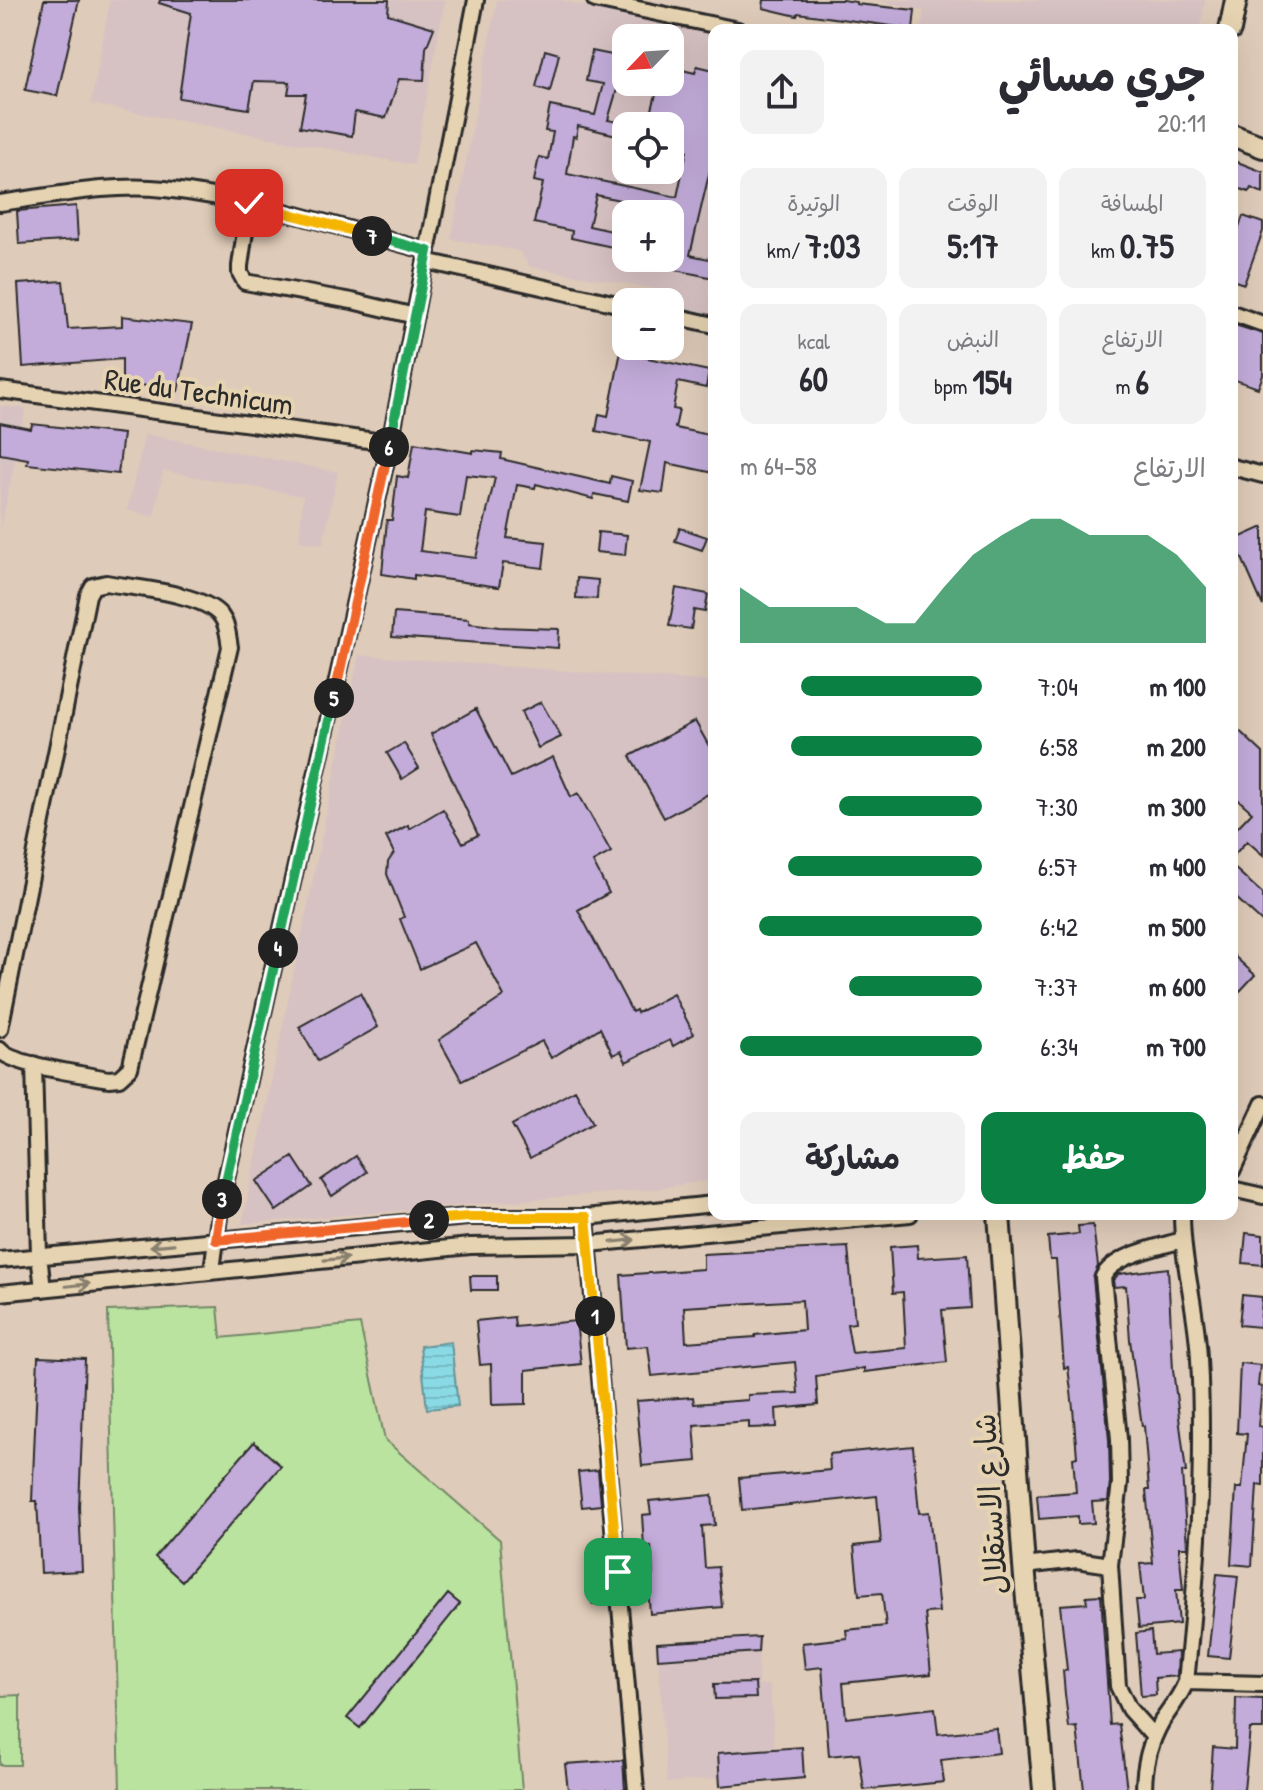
<!DOCTYPE html>
<html lang="ar">
<head>
<meta charset="utf-8">
<style>
	body { margin:0; font-family:"Patrick Hand","Playpen Sans Arabic",sans-serif; background:#f2f2f3; color:#2b2b33; direction:rtl; height:100vh; display:flex; flex-direction:column; font-size:30px; white-space:nowrap }
	* { box-sizing:border-box; margin:0 }
	p { font-size:26px; color:#7c7c81 }
	.icon { flex:none; width:44px; height:44px; fill:none; stroke:currentColor; stroke-width:2; stroke-linecap:round; stroke-linejoin:round }
	.map { position:relative; flex:1; overflow:hidden; direction:ltr }
	.details { position:absolute; left:708px; top:24px; width:530px; height:1196px; display:flex; flex-direction:column; background:#fff; border-radius:16px; box-shadow:0 8px 32px #0002; direction:rtl }
	.details>* { flex:none }
	.needle { width:52px; rotate:245deg }
	.fabs { position:absolute; left:612px; top:24px; display:grid; gap:16px }
	.fabs a { display:grid; place-items:center; width:72px; height:72px; border-radius:16px; background:#fff; box-shadow:0 8px 32px #0002; font-size:40px }
	.pin { position:absolute; display:grid; place-items:center; width:68px; height:68px; color:#fff; margin:-34px; border-radius:16px; box-shadow:0 4px 12px #0006 }
	.km { position:absolute; width:40px; height:40px; margin:-20px; border-radius:50%; background:#222; color:#fff; font-size:22px; line-height:40px; text-align:center }
	.round { display:grid; place-items:center; flex:none; width:84px; height:84px; border-radius:16px; background:#f2f2f3 }
	.overview { display:flex; align-items:center; justify-content:space-between; height:136px; padding:0 32px }
	h1 { font-size:44px; font-weight:700; line-height:60px }
	.metrics { display:grid; grid-template-columns:repeat(3,1fr); gap:12px; height:136px; padding:8px 32px }
	.metrics div { display:grid; align-content:center; border-radius:16px; background:#f2f2f3; text-align:center }
	.metrics b { font-size:34px; font-weight:700 }
	.metrics small { font-size:22px; font-weight:400 }
	.metrics p { font-size:22px }
	.chart { height:224px; padding:16px 32px }
	.chart p { display:flex; justify-content:space-between }
	.chart svg { width:100%; height:144px; margin-top:8px; fill:#0b8043; opacity:.7 }
	.primary-button { display:flex; gap:16px; margin-top:auto; padding:16px 32px }
	.primary-button a { flex:1; height:92px; border-radius:16px; background:#0b8043; color:#fff; font-size:32px; font-weight:700; line-height:92px; text-align:center }
	.primary-button a+a { background:#f2f2f3; color:#2b2b33 }
	ul { padding:0 32px; list-style:none; font-size:26px }
	li { display:grid; grid-template-columns:128px 96px 1fr; align-items:center; height:60px }
	li i { height:20px; border-radius:10px; background:#0b8043 }
	.map>svg:first-child { display:block }
</style>
</head>
<body>
<div class="map">
<svg width="1263" height="1790" viewBox="0 0 1263 1790">
	<defs>
		<pattern id="water-rules" width="6" height="5" patternUnits="userSpaceOnUse" patternTransform="scale(2)"><rect width="6" height="5" fill="#8adae6"/><path d="M0 2.5h6" fill="none" stroke="#77bbc5"/></pattern>
	</defs>
	<rect width="100%" height="100%" fill="#dfcbb9"/>
	<filter id="ink" filterUnits="userSpaceOnUse"><feTurbulence type="fractalNoise" baseFrequency=".0125" numOctaves="2"/><feDisplacementMap in="SourceGraphic" scale="16" xChannelSelector="R" yChannelSelector="G"/><feConvolveMatrix kernelMatrix="1 2 1 2 8 2 1 2 1" color-interpolation-filters="sRGB"/></filter>
	<g filter="url(#ink)">
		<path fill="#d7c2c3" fill-rule="evenodd" d="M110 0H445L414 165 91 104Z
			M497 0H559L714 34V315L676 308 668 291 530 267 519 251 451 239ZM626 38H670V82H626ZM626 126H670V170H626ZM626 214H670V258H626Z
			M877 0H1205L1200 30H921L924 11Z
			M0 406 26 408 0 531Z
			M145 434 338 472 323 544 299 541 303 496 163 471 154 517 127 510Z
			M359 655 714 682V1179L656 1189 242 1224Z
			M759 1637 758 1685H770L775 1750 718 1753 720 1778 667 1783 657 1643Z"/>
		<path fill="#bae3a0" stroke="#728766" stroke-width="2" d="M218 1307 221 1338 360 1324 385 1440 500 1540 522 1790H120L108 1311Z
			M20 1695V1765H0V1696Z"/>
		<path fill="url(#water-rules)" stroke="#64949b" stroke-width="2" d="M451 1342 458 1406 427 1409 420 1346Z"/>
		<path fill="#c3acda" stroke="#2b2b2b" stroke-width="2" fill-rule="evenodd" d="M44 0H79L57 96 25 90Z
			M160 0H389L388 14 434 28 426 48 424 80 399 79 386 118 355 112 352 136 300 127 306 94H288L290 82 254 81 249 109 179 98 191 13 159 3Z
			M764 0H843L856 2V4L915 10 913 29 798 13 797 16 763 8Z
			M545 50 559 54 550 91 536 87Z
			M592 51 622 57 619 71 626 72V88L618 86 608 120 624 123 621 136 578 126 576 137 573 136 567 174 677 197 687 150 670 146V126H648L656 94 626 88 627 82H670V67L695 73 697 66 714 70V153L690 255 714 260V278L670 269V214H631L634 203 596 195 589 226 626 234V250L571 238 572 231 534 223 543 183 534 181 539 157 548 159 553 132 545 131 550 106 595 115 603 84 586 81Z
			M1235 161 1263 172V193L1251 188 1249 192 1232 186Z
			M76 206 78 240 19 244 17 211Z
			M1243 216 1263 223V231L1244 284 1232 280V246Z
			M63 281 68 329 122 326V316L192 324 178 391 122 382V359L23 367 18 284Z
			M1232 324 1263 334V375L1258 388 1232 379Z
			M622 346 639 349 638 356 709 371 706 388 678 382 673 409 679 410 675 428 714 436V473L667 463 663 493 640 490 650 442 596 431 599 414 608 416Z
			M0 423 31 429 32 424 123 434 118 474 27 464 28 459 0 454Z
			M414 443 473 453V450L502 453 501 459 610 484 611 476 632 481 628 501 594 494 593 499 536 484 535 488 517 485 507 538 546 542 543 568 503 563 499 587 414 575V579L382 574 387 520H392L397 476 408 478ZM466 475 495 478 476 558 420 551 425 512 460 517Z
			M1263 527V606L1234 540Z
			M680 528 707 537 702 550 675 541Z
			M598 532 627 535 625 555 596 552Z
			M577 578 598 580 597 599 576 598Z
			M676 588 708 594 705 612 694 610 691 629 669 626Z
			M394 613 469 619V623L499 627 559 629 558 648 392 637Z
			M541 702 561 737 538 748 521 712Z
			M476 709 511 777 553 757 571 797 578 793 611 852 593 862 609 893 578 910 632 1012 636 1010 637 1013 673 994 694 1034 673 1046 670 1040 626 1062 621 1051 613 1055 600 1028 551 1058 542 1041 462 1081 439 1040 504 996 476 943 420 969 400 919 404 917 387 874 388 862 394 853 386 837 408 825 409 829 443 809 463 843 478 835 431 734Z
			M695 721 714 755V791L664 818 630 756Z
			M1232 724 1263 753V855L1247 841 1232 857V833L1252 812 1232 794Z
			M404 743 419 768 402 779 387 753Z
			M1232 866 1263 894V923L1232 894Z
			M1232 954 1255 975 1240 991 1232 983Z
			M360 993 378 1027 318 1061 299 1027Z
			M575 1090 593 1123 530 1158 512 1125Z
			M356 1156 367 1172 332 1196 321 1180Z
			M293 1157 312 1186 276 1211 256 1181Z
			M1093 1225 1098 1266 1093 1278 1109 1440 1110 1482 1108 1501 1092 1502 1094 1523 1078 1524V1516L1039 1519 1037 1495 1076 1492 1073 1458 1077 1457 1073 1408 1068 1367 1064 1368 1056 1260H1050L1048 1237 1079 1234 1078 1226Z
			M1246 1233 1263 1235V1265L1243 1263Z
			M917 1245 918 1258 967 1255 970 1308 942 1310 947 1362 864 1372V1368L816 1376 818 1405 776 1409 777 1427 749 1428V1421L694 1425 697 1461 642 1466 636 1401 693 1397 694 1404 748 1400V1395L798 1393 795 1362 652 1376 648 1346 626 1348 621 1275 703 1269V1254L848 1247 855 1323 847 1324 852 1353 906 1348 903 1292 893 1293 890 1247ZM802 1300 804 1330 755 1335V1337L686 1342 684 1307Z
			M1168 1268 1173 1370 1186 1472H1182L1187 1547H1179L1183 1590H1176L1179 1624 1139 1628 1136 1600H1144L1140 1564 1153 1563 1146 1490H1149L1144 1426H1142L1130 1340 1126 1286 1114 1287 1113 1280 1119 1274Z
			M470 1276H497V1290H471Z
			M1242 1295 1262 1297 1260 1327 1239 1325Z
			M514 1317 515 1327 576 1321 581 1364 526 1370V1404L492 1405 491 1364 480 1365 476 1321Z
			M38 1357 85 1359 79 1507 82 1571 41 1573 37 1501H32Z
			M1240 1363 1260 1365 1258 1386 1262 1387 1258 1426 1263 1427V1486L1257 1485 1252 1566 1231 1564 1236 1488H1242L1247 1434 1237 1433Z
			M254 1442 281 1466 182 1581 155 1557Z
			M913 1446 919 1513 929 1512 939 1612 925 1613 931 1674 843 1683 846 1718 935 1708 938 1734 996 1728 999 1753 941 1760 944 1782 864 1790 859 1753 829 1756 822 1667 805 1669 802 1643 847 1638 846 1630 886 1626 882 1593 859 1595 854 1546 881 1543 877 1496 742 1510 739 1478 830 1470 829 1454Z
			M598 1470 601 1505 582 1507 578 1472Z
			M712 1495 715 1525 702 1526 705 1568 718 1567 722 1607 650 1614 647 1574H653L651 1546 644 1547 642 1515 651 1514 649 1501Z
			M606 1566 610 1603 592 1604 590 1567Z
			M1217 1574 1238 1576 1229 1658 1208 1656Z
			M448 1594 460 1604 360 1728 347 1718Z
			M1101 1595 1110 1725 1119 1724 1127 1790H1084L1077 1727 1069 1728 1065 1694 1063 1671 1067 1670 1060 1605 1087 1603 1086 1596Z
			M1151 1631 1153 1654 1178 1652 1177 1676 1155 1678 1156 1695 1141 1696 1136 1633Z
			M759 1637 758 1652 658 1659 657 1643Z
			M755 1683 756 1698 715 1699 714 1684Z
			M1236 1698 1263 1699V1729H1250L1244 1790 1210 1789 1213 1747 1235 1749Z
			M802 1747 804 1778 720 1786 718 1753Z
			M623 1760 625 1790H568L565 1764Z"/>
		<g fill="none" stroke-linecap="round" stroke-linejoin="round">
			<g stroke="#2b2b2b" stroke-width="20">
				<path id="street" d="M595 0 738 30
					M0 203C54 196 110 183 165 189 254 199 341 228 428 251
					M249 203 240 266V273L245 282 352 301 415 316
					M426 261 626 306
					M1232 313 1263 324
					M670 315 714 325
					M0 390 390 443
					M1232 467 1263 475
					M0 1029 88 595 93 586 106 583C134 588 203 593 221 616 228 625 228 637 230 647L130 1068 119 1078 109 1079C87 1075 11 1065 0 1050
					M34 1064 39 1255 43 1289
					M1232 1171 1263 1104
					M1232 1189 1263 1196
					M586 1217 636 1790
					M0 1260 468 1217H586L714 1204
					M212 1270 221 1202 390 443 476 0
					M0 1293 470 1246 589 1244 910 1214
					M1110 1565 1120 1483 1119 1439 1103 1277C1113 1255 1160 1247 1182 1240
					M1024 1566 1077 1560 1110 1565 1118 1686 1129 1709 1154 1737
					M1186 1682 1263 1684
					M1144 1790C1144 1766 1150 1742 1162 1721 1171 1708 1180 1697 1186 1682 1197 1575 1205 1466 1199 1359 1197 1310 1182 1263 1182 1214"/>
			</g>
			<g stroke="#2b2b2b" stroke-width="26">
				<path id="secondary" d="M1230 30 1236 0
					M1232 135 1263 147
					M999 1214 1024 1566 1044 1790"/>
			</g>
			<use href="#street" stroke="#e6d3b1" stroke-width="14"/>
			<use href="#secondary" stroke="#e6d3b1" stroke-width="20"/>
		</g>
		<defs><path id="oneway-shaft" d="M-6 0H5M1.5-3L5.5 0L1.5 3" fill="none" stroke-width="1.6" stroke-linecap="round" stroke-linejoin="round" transform="scale(2)"/></defs>
		<g stroke="#887f6e">
			<use href="#oneway-shaft" transform="translate(623 1241) rotate(-6)"/>
			<use href="#oneway-shaft" transform="translate(162 1245) rotate(175)"/>
			<use href="#oneway-shaft" transform="translate(336 1259) rotate(-5)"/>
			<use href="#oneway-shaft" transform="translate(78 1285) rotate(-6)"/>
		</g>
	</g>
	<g fill="none" stroke-linecap="round" stroke-linejoin="round" filter="url(#ink)">
		<g stroke="#fff" stroke-width="16">
			<path id="split-1" d="M595 1316 618 1572"/>
		</g>
		<g stroke="#fff" stroke-width="16">
			<path id="split-2" d="M429 1220 468 1217H586L595 1316"/>
		</g>
		<g stroke="#fff" stroke-width="16">
			<path id="split-3" d="M222 1199 216 1240 429 1220"/>
		</g>
		<g stroke="#fff" stroke-width="16">
			<path id="split-4" d="M222 1199 278 948"/>
		</g>
		<g stroke="#fff" stroke-width="16">
			<path id="split-5" d="M278 948 334 698"/>
		</g>
		<g stroke="#fff" stroke-width="16">
			<path id="split-6" d="M334 698 389 447"/>
		</g>
		<g stroke="#fff" stroke-width="16">
			<path id="split-7" d="M372 236 428 251 389 447"/>
		</g>
		<g stroke="#fff" stroke-width="16">
			<path id="split-8" d="M249 203 372 236"/>
		</g>
		<use href="#split-1" stroke="#f5b400" stroke-width="10"/>
		<use href="#split-2" stroke="#f5b400" stroke-width="10"/>
		<use href="#split-3" stroke="#f0652b" stroke-width="10"/>
		<use href="#split-4" stroke="#22a559" stroke-width="10"/>
		<use href="#split-5" stroke="#22a559" stroke-width="10"/>
		<use href="#split-6" stroke="#f0652b" stroke-width="10"/>
		<use href="#split-7" stroke="#22a559" stroke-width="10"/>
		<use href="#split-8" stroke="#f5b400" stroke-width="10"/>
	</g>
	<g text-anchor="middle" dominant-baseline="central" stroke-width="8" stroke-linejoin="round" paint-order="stroke">
		<g font-size="30" fill="#2b2b2b" stroke="#e6d3b1">
			<text transform="translate(199 391) rotate(8)">Rue du Technicum</text>
			<text transform="translate(990 1504) rotate(-94)">شارع الاستقلال</text>
		</g>
	</g>
</svg>
<div class="fabs">
<a><svg class="needle" viewBox="-14 -14 28 28"><path d="M0-13l5 13h-10z" fill="#e53935"/><path d="M0 13l5-13h-10z" fill="#7c7c81"/></svg></a>
<a><svg class="icon" aria-label="locate" viewBox="0 0 24 24"><circle cx="12" cy="12" r="6"/><path d="M12 2v4M12 18v4M2 12h4M18 12h4"/></svg></a>
<a>+</a>
<a>−</a>
</div>
<div class="pin" style="left:618px;top:1572px;background:#1e9e55"><svg class="icon" aria-label="arrive" viewBox="0 0 24 24"><path d="M6 21V4h12l-3 4 3 4H6"/></svg></div>
<div class="pin" style="left:249px;top:203px;background:#d93025"><svg class="icon" aria-label="check" viewBox="0 0 24 24"><path d="M5 12l5 5 9-10"/></svg></div>
<b class="km" style="left:595px;top:1316px">1</b>
<b class="km" style="left:429px;top:1220px">2</b>
<b class="km" style="left:222px;top:1199px">3</b>
<b class="km" style="left:278px;top:948px">4</b>
<b class="km" style="left:334px;top:698px">5</b>
<b class="km" style="left:389px;top:447px">6</b>
<b class="km" style="left:372px;top:236px">7</b>
<section class="details">
<div class="overview"><div><h1>جري مسائي</h1><p>20:11</p></div><a class="round"><svg class="icon" aria-label="share" viewBox="0 0 24 24"><path d="M12 15V3M7 8l5-5 5 5M5 13v7h14v-7"/></svg></a></div>
<div class="metrics">
<div><p>المسافة</p><b>0.75<small> km</small></b></div>
<div><p>الوقت</p><b>5:17</b></div>
<div><p>الوتيرة</p><b>7:03<small> /km</small></b></div>
</div>
<div class="metrics">
<div><p>الارتفاع</p><b>6<small> m</small></b></div>
<div><p>النبض</p><b>154<small> bpm</small></b></div>
<div><p>kcal</p><b>60</b></div>
</div>
<div class="chart"><p><span>الارتفاع</span>58–64 m</p>
<svg viewBox="0 0 160 44" preserveAspectRatio="none"><path d="M0 44V27L10 33L20 33L30 33L40 33L50 38L60 38L70 27L80 17L90 11L100 6L110 6L120 11L130 11L140 11L150 17L160 27V44z"/></svg>
</div>
<ul>
<li><b>100 m</b>7:04<i style="width:75%"></i></li>
<li><b>200 m</b>6:58<i style="width:79%"></i></li>
<li><b>300 m</b>7:30<i style="width:59%"></i></li>
<li><b>400 m</b>6:57<i style="width:80%"></i></li>
<li><b>500 m</b>6:42<i style="width:92%"></i></li>
<li><b>600 m</b>7:37<i style="width:55%"></i></li>
<li><b>700 m</b>6:34<i style="width:100%"></i></li>
</ul>
<div class="primary-button"><a>حفظ</a><a>مشاركة</a></div>
</section>
</div>
</body>
</html>
